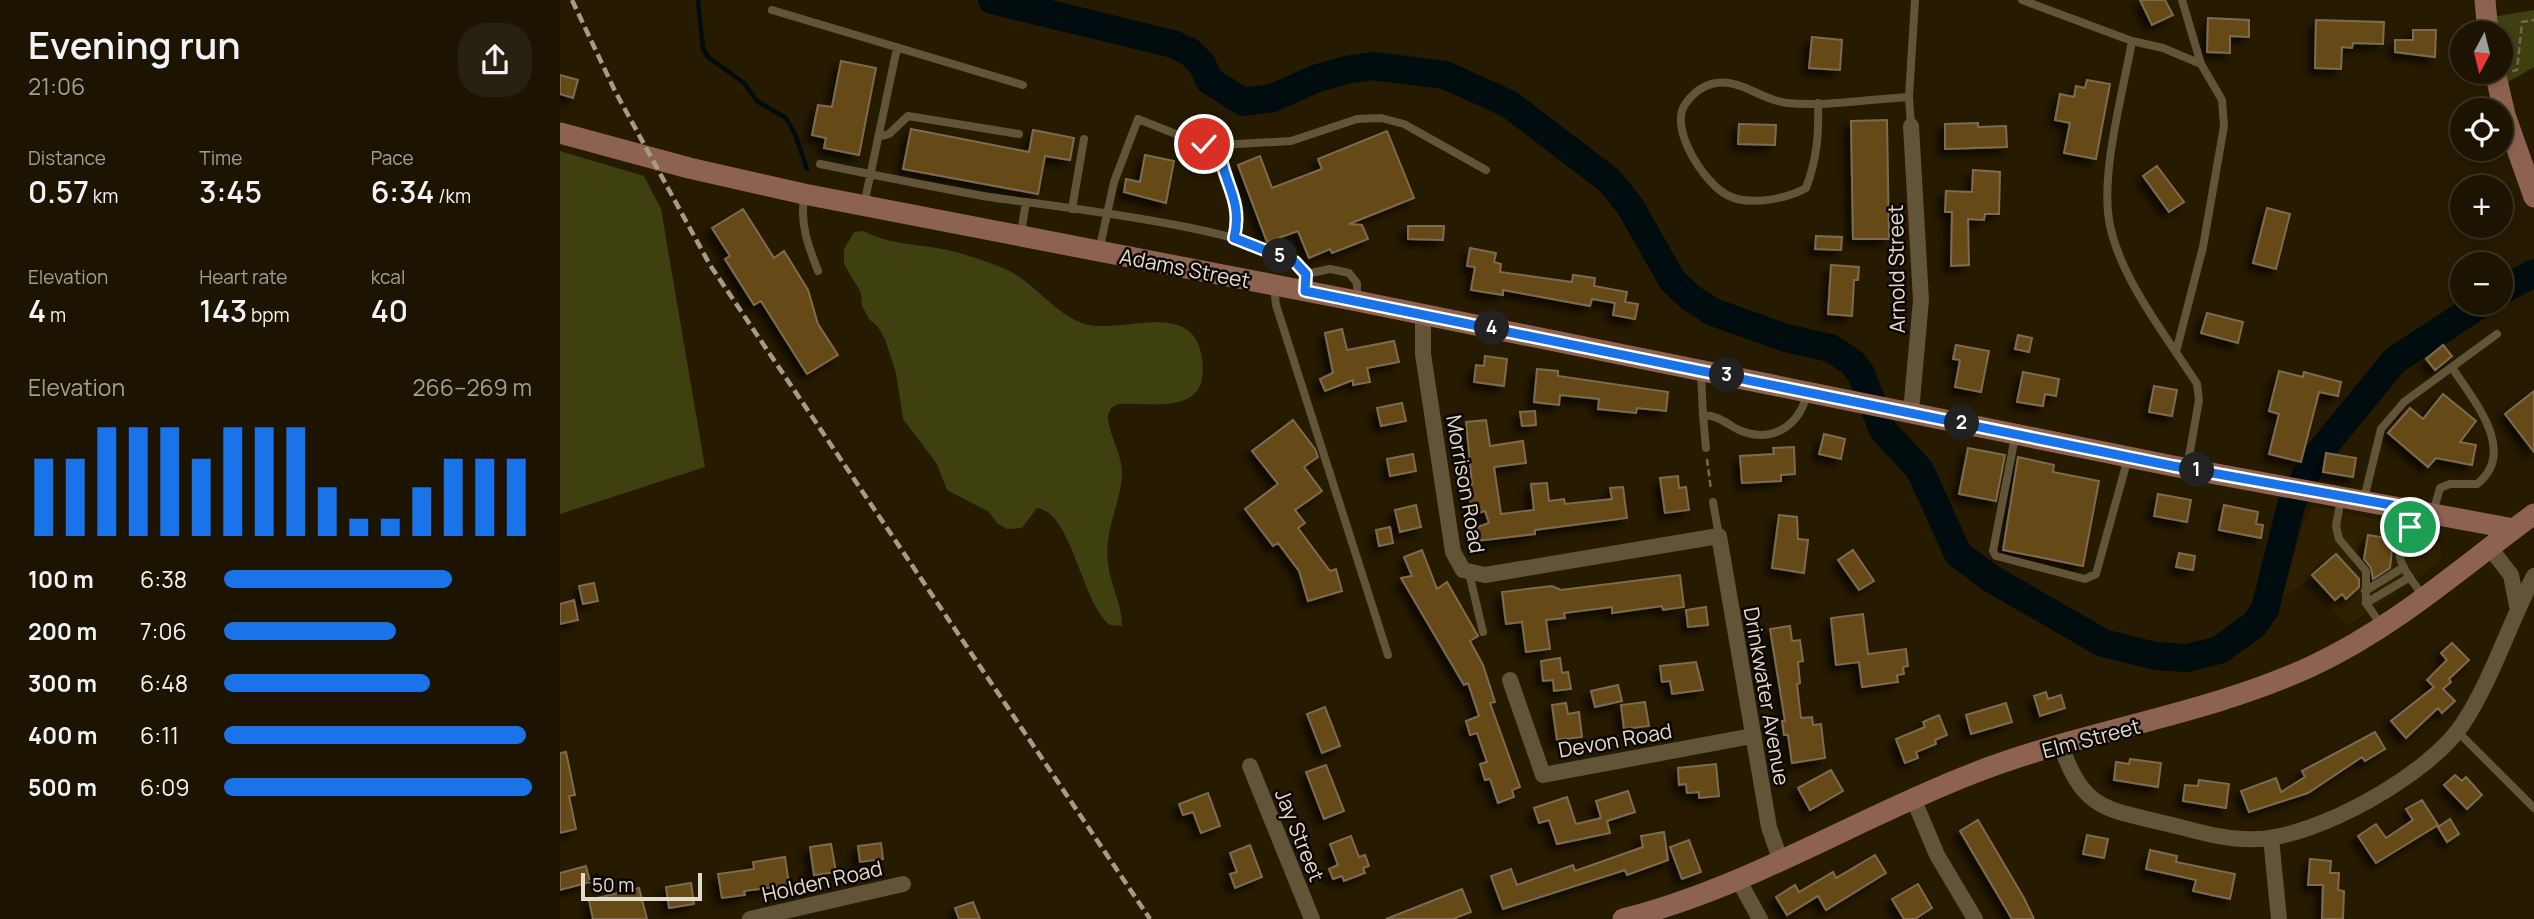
<!DOCTYPE html>
<html lang="en">
<head>
<meta charset="utf-8">
<style>
	body { margin:0; font-family:Manrope,sans-serif; background:#29210f; color:#f1f3f6; height:100vh; display:flex; flex-direction:column; font-size:26px; white-space:nowrap }
	* { box-sizing:border-box; margin:0 }
	p { font-size:23px; color:#a09e99 }
	.icon { flex:none; width:38px; height:38px; fill:none; stroke:currentColor; stroke-width:2; stroke-linecap:round; stroke-linejoin:round }
	.map { position:relative; flex:1; overflow:hidden }
	.side { display:flex; flex-direction:column; background:#1c1400; width:560px }
	.side>* { flex:none }
	.needle { width:46px; rotate:187deg }
	.buttons { position:absolute; left:1890px; top:21px; display:grid; gap:14px }
	.buttons a { display:grid; place-items:center; width:63px; height:63px; border-radius:50%; background:#1c1400; box-shadow:0 4px 10px #0003,0 0 0 2px #3a3322; font-size:35px }
	.scale { position:absolute; left:21px; bottom:18px; width:121px; box-sizing:border-box; padding-left:7px; border:4px solid #e3dbcb; border-top:0; font-size:19px; line-height:24px; white-space:nowrap; color:#e3dbcb; -webkit-text-stroke:5px #0b0601; paint-order:stroke }
	.pin { position:absolute; display:grid; place-items:center; width:60px; height:60px; color:#fff; margin:-30px; border:4px solid #fff; border-radius:50%; box-shadow:0 2px 7px #0007 }
	.km { position:absolute; width:35px; height:35px; margin:-18px; border-radius:50%; background:#222; color:#fff; font-size:19px; line-height:35px; text-align:center }
	.round { display:grid; place-items:center; flex:none; width:74px; height:74px; border-radius:28px; background:#29210f }
	.headline { display:flex; align-items:center; justify-content:space-between; height:119px; padding:0 28px }
	h1 { font-size:38px; font-weight:600; line-height:52px }
	.stats { display:grid; grid-template-columns:repeat(3,1fr); gap:10px; height:119px; padding:7px 28px }
	.stats div { display:grid; align-content:center }
	.stats b { font-size:30px; font-weight:600 }
	.stats small { font-size:19px; font-weight:400 }
	.stats p { font-size:19px }
	.chart { height:196px; padding:14px 28px }
	.chart p { display:flex; justify-content:space-between }
	.chart svg { width:100%; height:126px; margin-top:7px; stroke:#1a73e8; stroke-width:6 }
	ul { padding:0 28px; list-style:none; font-size:23px }
	li { display:grid; grid-template-columns:112px 84px 1fr; align-items:center; height:52px }
	li i { height:18px; border-radius:9px; background:#1a73e8 }
	main { display:flex; flex:1; min-height:0 }
	.map>svg:first-child { display:block }
</style>
</head>
<body>
<main>
<section class="side">
<div class="headline"><div><h1>Evening run</h1><p>21:06</p></div><a class="round"><svg class="icon" aria-label="share" viewBox="0 0 24 24"><path d="M12 15V3M7 8l5-5 5 5M5 13v7h14v-7"/></svg></a></div>
<div class="stats">
<div><p>Distance</p><b>0.57<small> km</small></b></div>
<div><p>Time</p><b>3:45</b></div>
<div><p>Pace</p><b>6:34<small> /km</small></b></div>
</div>
<div class="stats">
<div><p>Elevation</p><b>4<small> m</small></b></div>
<div><p>Heart rate</p><b>143<small> bpm</small></b></div>
<div><p>kcal</p><b>40</b></div>
</div>
<div class="chart"><p><span>Elevation</span>266–269 m</p>
<svg viewBox="0 0 160 44" preserveAspectRatio="none"><path d="M5 44V17M15 44V17M25 44V6M35 44V6M45 44V6M55 44V17M65 44V6M75 44V6M85 44V6M95 44V27M105 44V38M115 44V38M125 44V27M135 44V17M145 44V17M155 44V17"/></svg>
</div>
<ul>
<li><b>100 m</b>6:38<i style="width:74%"></i></li>
<li><b>200 m</b>7:06<i style="width:56%"></i></li>
<li><b>300 m</b>6:48<i style="width:67%"></i></li>
<li><b>400 m</b>6:11<i style="width:98%"></i></li>
<li><b>500 m</b>6:09<i style="width:100%"></i></li>
</ul>
</section>
<div class="map">
<svg width="1974" height="919" viewBox="0 0 1974 919">
	<defs>
		<filter id="shadow"><feDropShadow dx="-6" dy="6" stdDeviation="3.5" flood-color="#0009"/></filter>
	</defs>
	<rect width="100%" height="100%" fill="#261a00"/>
	<path fill="#2f2100" d="M1752 506 1865 529 1880 543 1881 557 1877 564 1787 626 1747 581 1722 598 1742 528Z"/>
	<path fill="#3f4010" d="M1974 10V67L1948 82 1941 72V33H1929L1926 18Z
		M0 151 84 176 101 209 145 467 0 514Z
		M304 231C329 245 360 244 387 250 406 254 425 261 443 268 473 280 491 311 522 323 554 336 623 301 639 346 643 357 644 371 641 383 632 413 581 402 558 404L551 408 548 415C548 435 562 452 562 473 561 505 544 527 548 563 550 585 562 603 562 626L550 625C521 602 512 512 477 508L462 528 447 529 438 524 429 512 387 490 377 464 343 419 336 373 325 339 318 327 309 319 302 306 301 293 284 264V249L294 232Z"/>
	<g fill="none" stroke-linecap="round" stroke-linejoin="round">
		<path stroke="#000c0d" stroke-width="4.5" d="M138 0 143 49 148 57 184 83 197 101 226 118 235 134 247 169"/>
		<path stroke="#000c0d" stroke-width="28" d="M432 0 613 44 630 52 642 64 649 80 683 102 713 98 755 79 786 70 813 66 885 75 949 104 1050 181 1070 206 1112 280 1131 298 1153 312 1226 338 1270 348 1292 362 1301 374 1323 430 1360 470 1398 554 1432 579 1543 643 1595 656 1627 658 1659 650 1694 625 1705 609 1731 505 1754 459 1835 360 1922 303
			M1941 291 1974 273"/>
	</g>
	<path fill="#654815" stroke="#7d6b50" stroke-width="2" filter="url(#shadow)" d="M1580 0H1605L1613 15 1592 25Z
		M1648 18 1689 20V37L1670 36V53L1647 52Z
		M1756 20 1824 22 1823 44 1793 43 1792 48 1782 47 1781 69 1755 68Z
		M1853 30H1876L1875 57 1835 52V40H1853Z
		M1252 37 1282 40 1280 70 1249 68Z
		M281 61 316 68 299 155 264 148 266 138 252 135 258 105 272 107Z
		M0 75 18 80 13 98 0 94Z
		M1527 80 1550 84 1536 159 1504 153 1510 123 1495 120 1500 94 1514 97 1516 86 1525 88Z
		M1327 120 1329 239H1293L1291 121Z
		M1418 123V127L1446 126 1447 147 1385 149V124Z
		M1179 124 1216 125 1215 145 1178 144Z
		M351 129 469 152 473 130 514 138 510 160 485 156 478 194 343 169Z
		M827 131 854 198 789 224 802 225 808 239 772 253 770 249 749 258 738 231 707 242 678 165 700 156 712 188 762 169 758 159Z
		M585 155 614 161 606 203 564 192 566 179 580 182Z
		M1597 166 1624 202 1609 212 1583 176Z
		M1413 170 1440 172 1439 214H1425L1424 220 1408 219 1409 265 1391 266 1392 212H1385L1386 191 1412 192Z
		M1707 208 1730 214 1716 269 1693 263Z
		M183 209 214 258 224 251 248 290 258 324 278 355 247 374 201 301 194 305 165 259 170 256 152 228Z
		M848 226H884L883 240 848 239Z
		M1256 236 1282 237 1281 250 1255 249Z
		M910 248 936 253 934 262 941 264 940 272 1012 282 1013 275 1035 278 1034 286 1067 292 1065 302 1078 304 1075 319 1053 315 1055 303 1032 299 1030 306 943 290V295L911 290 915 267 907 266Z
		M1271 265 1299 267 1298 280H1294L1292 316 1268 314Z
		M1647 313 1683 322 1678 343 1641 333Z
		M782 329 787 350 834 341 839 362 807 368 810 382 793 385V380L765 391 760 379 773 373 765 333Z
		M1458 335 1472 338 1469 352 1455 349Z
		M1396 345 1429 351 1421 392 1395 387 1400 360 1393 359Z
		M1883 345 1892 356 1875 370 1866 359Z
		M925 356 947 359 944 386 914 382 916 365 924 366Z
		M977 369 998 371V376L1108 392 1106 411 1077 408 1076 413 1038 409 1039 399 1000 395 999 405 974 402Z
		M1719 371 1743 377 1744 372 1781 382 1778 396 1759 392 1741 462 1709 454 1719 414 1709 411Z
		M1463 372 1499 379 1496 396 1485 394 1483 406 1457 402Z
		M1594 386 1617 390 1612 416 1589 412Z
		M1974 391V452L1945 414Z
		M1883 394 1916 421 1900 442 1916 445 1912 465 1876 458 1868 467 1828 433 1850 408 1863 419Z
		M842 403 846 421 821 426 817 408Z
		M975 411 976 425 962 426 960 412Z
		M733 420 755 449 758 457 744 467 762 491 735 510 745 523 738 528 770 571 776 569 782 591 748 601 739 571 718 543 713 546 685 509 718 484 692 451Z
		M926 420 930 446 963 441 966 463 934 467 941 514 974 510 971 484 987 483 989 501 1004 499 1005 504 1052 499 1050 488 1063 487 1067 518 975 530V534L917 541 915 528 929 523 925 511 914 514 910 500 908 485 912 484 906 422Z
		M1264 434 1285 439 1281 459 1259 454Z
		M1234 447 1235 474 1221 475V481L1182 483 1180 456 1214 454 1213 448Z
		M1408 448 1445 455 1436 501 1399 494Z
		M1766 453 1796 458 1793 477 1763 472Z
		M853 454 856 471 830 476 827 459Z
		M1458 457 1494 465 1493 472 1539 481 1523 566 1443 550Z
		M1118 476 1119 488 1126 487 1129 510 1105 513 1100 478Z
		M1598 494 1631 500 1627 522 1594 516Z
		M856 505 861 527 840 532 835 510Z
		M1664 505 1698 512 1696 524 1703 525 1701 538 1659 530Z
		M1219 515 1237 517 1238 539 1248 540 1244 573 1212 568Z
		M830 527 833 543 819 546 816 530Z
		M1808 535 1833 539 1830 568 1813 579 1811 568 1804 559Z
		M862 550 877 589 887 582 918 636 910 641 923 665 935 702 930 703 960 787 952 790 954 797 938 803 930 779 925 780 920 764 927 762 917 733 910 735 906 721 919 716 908 683 904 685 841 578 852 576 844 557Z
		M1293 550 1314 581 1299 590 1278 560Z
		M1619 553 1635 556 1633 570 1616 567Z
		M1776 554 1799 579V587L1786 599 1782 594 1775 600 1752 575Z
		M1120 575 1124 607 1103 610 1102 606 1052 613V607L1004 613 1005 618 986 620 990 649 966 652 962 622 946 624 942 592 992 586 1001 590Z
		M34 583 38 601 23 604 19 586Z
		M14 600 18 620 0 624V604Z
		M1146 607 1148 625 1128 627 1126 610Z
		M1303 614 1308 654 1346 649 1348 666 1343 667 1344 674 1337 675 1338 682 1302 687 1299 662 1276 665 1271 618Z
		M1230 626 1232 641 1240 640 1243 661 1238 662 1240 683 1237 684 1241 718 1252 717 1253 725 1261 724 1265 758 1232 763 1228 735H1224L1222 721H1225L1210 629Z
		M1892 643 1909 660 1889 679 1891 682 1883 689 1895 701 1882 713 1878 708 1846 738 1831 721 1874 687 1867 680 1887 660 1881 653Z
		M1000 658 1002 673 1008 672 1011 689 994 691 993 680 983 681 981 661Z
		M1136 662 1143 690 1112 694 1110 681 1102 682 1100 666Z
		M1058 685 1062 701 1035 707 1031 691Z
		M1486 692 1488 699 1501 695 1505 708 1480 716 1474 696Z
		M1085 702 1089 726 1064 729 1061 705Z
		M1006 703 1008 714 1019 712 1022 737 997 740 992 705Z
		M1446 703 1452 722 1411 734 1406 715Z
		M765 707 780 746 762 753 747 714Z
		M1379 715 1387 735 1375 740 1376 744 1356 752 1358 758 1345 763 1336 739 1365 727 1363 722Z
		M1815 732 1825 749 1805 761 1802 757 1748 793 1689 812 1681 791 1716 778 1721 792 1745 777 1742 771Z
		M6 752 15 795 9 796 16 829 0 833V753Z
		M1570 759 1601 763 1598 787 1554 780 1556 762 1569 764Z
		M1156 764 1159 796 1139 798V792L1127 793 1126 784 1119 785 1118 768Z
		M766 765 784 811 764 819 746 772Z
		M1271 770 1283 791 1250 810 1238 788Z
		M1895 775 1902 781 1906 777 1922 795 1907 809 1884 785Z
		M1639 780 1669 784 1666 808 1623 801 1625 785 1638 786Z
		M1068 791 1075 812 1047 821 1050 833 997 844 989 820 979 823 974 808 1007 797 1016 824 1041 818 1036 801Z
		M648 793 660 826 641 833 633 812 623 815 619 804Z
		M1862 800 1878 825 1816 863 1798 836 1816 824 1826 838 1853 820 1846 809Z
		M1890 819 1899 834 1887 842 1878 827Z
		M1418 820 1464 898 1474 919H1452L1400 831Z
		M1104 832 1108 860 1067 875 1065 870 943 909 931 876 951 869 957 885 1013 865 1015 871 1083 847 1081 836Z
		M1527 835 1548 839 1544 858 1523 854Z
		M791 836 799 857 805 855 809 866 803 868 805 873 784 881 782 876 773 879 769 869 778 865 770 844Z
		M1129 840 1141 872 1122 879 1110 847Z
		M321 843 323 859 300 862 298 846Z
		M271 844 276 872 254 875 250 847Z
		M690 845 702 877 675 888 670 874 677 872 670 853Z
		M1590 850 1617 856 1616 862 1675 874 1670 899 1633 891 1636 880 1586 869Z
		M1315 855 1326 873 1266 910 1258 896 1227 915 1216 897 1235 885 1239 892 1273 872 1276 878Z
		M225 857 229 885 184 891 185 895 162 898 158 874 194 869 193 862Z
		M1750 859 1771 861 1770 873H1779L1778 890 1784 891 1783 919H1762L1763 885H1748Z
		M26 866 30 882 0 890V873Z
		M131 883 134 904 109 908 106 887Z
		M1358 884 1372 908 1355 919H1344L1332 899Z
		M79 888 87 919H33L29 900Z
		M902 889 911 912 893 919H826Z
		M413 902 420 919H399L395 908Z"/>
	<g fill="none" stroke-linecap="round" stroke-linejoin="round">
		<path stroke="#726751" stroke-width="2.5" stroke-dasharray="7 3.5" stroke-linecap="butt" d="M1952 71 1957 70 1962 22 1974 20
			M661 157 676 200 677 228
			M1147 459 1151 490"/>
		<path stroke="#615438" stroke-width="8" d="M1462 0 1572 41 1603 48 1641 64
			M212 10 463 85
			M1572 41C1563 92 1541 171 1549 220 1558 276 1607 337 1637 384L1639 400 1627 468
			M1258 103C1259 134 1257 159 1246 188 1226 199 1191 206 1169 196 1145 185 1107 127 1126 103 1134 92 1143 85 1156 83 1181 79 1201 100 1227 103 1267 107 1308 99 1349 97
			M1351 126 1349 97 1355 0
			M318 137 329 134 348 116 459 134
			M260 164C314 175 369 186 423 196 477 205 725 229 746 274L745 290
			M244 197C240 225 248 245 258 271
			M304 205 337 48
			M512 209 524 139
			M461 233 466 202
			M539 251 554 182 578 119 636 142 659 145 731 141 797 119 821 118 844 124 926 170
			M746 274 770 269 789 273 797 283V299
			M714 288 716 305 828 655
			M1616 352 1643 247 1664 126 1662 100 1641 64 1622 0
			M1141 373 1143 415
			M1455 437 1433 551 1436 556 1525 579 1536 574 1568 458
			M1146 448 1143 415C1158 415 1167 424 1179 430 1212 444 1239 426 1247 394
			M1781 498 1776 526 1779 539 1806 571V603L1822 626
			M1804 499 1821 429 1844 402 1937 334
			M1153 502 1159 536
			M1854 511C1851 523 1845 530 1841 541 1833 560 1852 580 1863 596
			M1873 512 1880 488 1890 484H1917C1958 452 1914 401 1893 369
			M909 573 923 632
			M1805 591 1844 567
			M1806 603 1850 577
			M1897 731 1974 808"/>
		<path stroke="#615438" stroke-width="16" d="M863 314V354L893 552 903 570 925 575 1159 536 1209 827 1221 862
			M1351 412 1361 300 1351 126
			M1930 548 1951 575 1957 606
			M950 680 983 775 1192 736
			M1501 746C1524 811 1546 809 1608 824 1637 831 1667 841 1697 839 1758 837 1868 775 1902 725 1932 680 1949 624 1974 576
			M690 766 752 919
			M1353 798 1377 855 1415 919
			M1711 838 1719 919
			M1179 881 1200 919
			M190 919 343 884"/>
		<path stroke="#8e6250" stroke-width="21" d="M1925 0 1928 33
			M1935 72 1945 115 1974 197
			M0 133 129 168 244 194 797 301 1613 466 1954 529
			M1063 919C1187 888 1295 819 1414 773 1524 730 1644 716 1752 666 1834 628 1902 567 1974 514"/>
		<path stroke="#a59b88" stroke-width="4.5" stroke-dasharray="10 5" stroke-linecap="butt" d="M12 0 55 91 150 265 590 919"/>
	</g>
	<g fill="none" stroke-linecap="round" stroke-linejoin="round">
		<g stroke="#fff" stroke-width="14">
			<path id="route" d="M644 144 659 145C661 181 684 199 674 238L735 262 746 274 745 291 1613 466 1854 509 1850 527"/>
		</g>
		<use href="#route" stroke="#1a73e8" stroke-width="9"/>
	</g>
	<g text-anchor="middle" dominant-baseline="central" stroke-width="5" stroke-linejoin="round" paint-order="stroke">
		<g font-size="21" fill="#e3dbcb" stroke="#0b0601">
			<text transform="translate(625 268) rotate(11)">Adams Street</text>
			<text transform="translate(1336 269) rotate(-91)">Arnold Street</text>
			<text transform="translate(906 484) rotate(80)">Morrison Road</text>
			<text transform="translate(1207 696) rotate(80)">Drinkwater Avenue</text>
			<text transform="translate(1531 738) rotate(-15)">Elm Street</text>
			<text transform="translate(1055 740) rotate(-10)">Devon Road</text>
			<text transform="translate(740 835) rotate(68)">Jay Street</text>
			<text transform="translate(262 881) rotate(-13)">Holden Road</text>
		</g>
	</g>
</svg>
<div class="buttons">
<a><svg class="needle" viewBox="-14 -14 28 28"><path d="M0-13l5 13h-10z" fill="#e53935"/><path d="M0 13l5-13h-10z" fill="#a09e99"/></svg></a>
<a><svg class="icon" aria-label="locate" viewBox="0 0 24 24"><circle cx="12" cy="12" r="6"/><path d="M12 2v4M12 18v4M2 12h4M18 12h4"/></svg></a>
<a>+</a>
<a>−</a>
</div>
<div class="scale">50 m</div>
<div class="pin" style="left:1850px;top:527px;background:#1e9e55"><svg class="icon" aria-label="arrive" viewBox="0 0 24 24"><path d="M6 21V4h12l-3 4 3 4H6"/></svg></div>
<div class="pin" style="left:644px;top:144px;background:#d93025"><svg class="icon" aria-label="check" viewBox="0 0 24 24"><path d="M5 12l5 5 9-10"/></svg></div>
<b class="km" style="left:1637px;top:470px">1</b>
<b class="km" style="left:1402px;top:423px">2</b>
<b class="km" style="left:1167px;top:375px">3</b>
<b class="km" style="left:932px;top:328px">4</b>
<b class="km" style="left:720px;top:256px">5</b>
</div>
</main>
</body>
</html>
